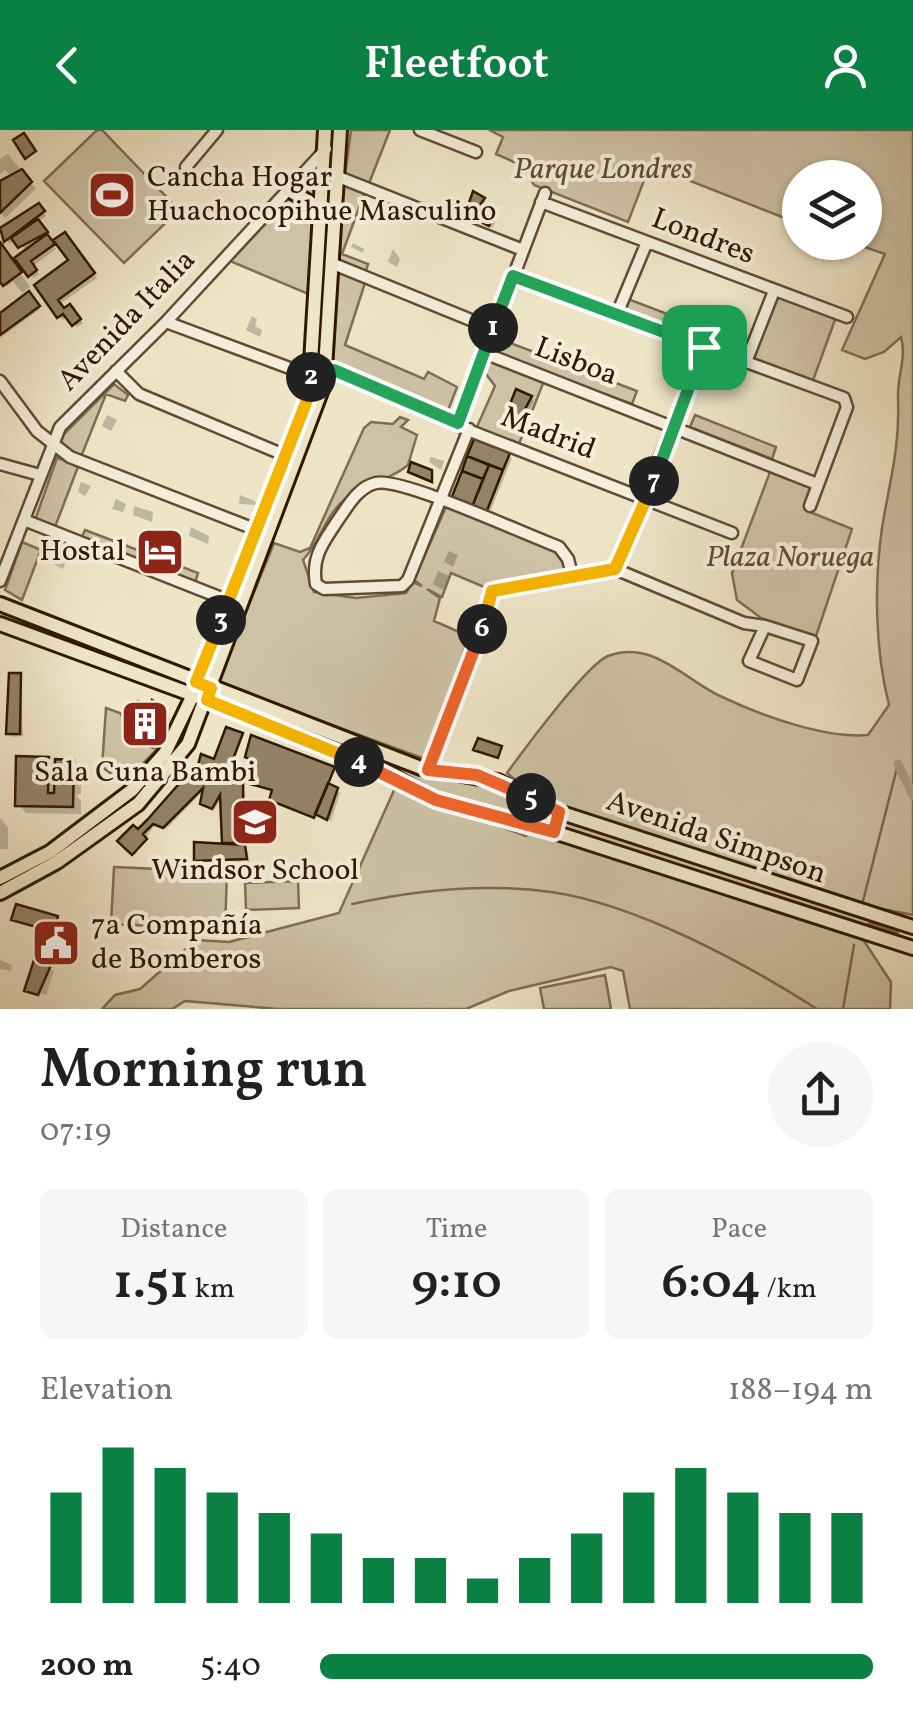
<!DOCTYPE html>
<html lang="en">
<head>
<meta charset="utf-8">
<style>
	body { margin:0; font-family:Vollkorn,serif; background:#f6f6f6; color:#202124; height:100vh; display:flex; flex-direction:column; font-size:38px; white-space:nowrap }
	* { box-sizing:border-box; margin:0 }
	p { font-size:32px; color:#757577 }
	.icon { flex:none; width:55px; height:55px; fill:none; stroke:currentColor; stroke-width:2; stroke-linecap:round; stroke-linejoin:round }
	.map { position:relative; height:879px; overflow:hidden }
	.panel { display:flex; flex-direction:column; background:#fff; flex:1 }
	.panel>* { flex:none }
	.fabs { position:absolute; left:782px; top:30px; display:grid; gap:20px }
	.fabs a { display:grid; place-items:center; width:100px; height:100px; border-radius:50%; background:#fff; box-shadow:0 2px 8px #0004; font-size:50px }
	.pin { position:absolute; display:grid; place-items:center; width:85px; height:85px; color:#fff; margin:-42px; border-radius:20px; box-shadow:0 5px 15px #0006 }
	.km { position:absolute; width:50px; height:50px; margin:-25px; border-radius:50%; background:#222; color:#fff; font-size:28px; line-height:50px; text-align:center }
	.round { display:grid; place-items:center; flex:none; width:105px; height:105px; border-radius:52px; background:#f6f6f6 }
	.head { display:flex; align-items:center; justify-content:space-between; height:170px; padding:0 40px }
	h1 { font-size:55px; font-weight:600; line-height:75px }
	.metrics { display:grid; grid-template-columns:repeat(3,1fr); gap:15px; height:170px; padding:10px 40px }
	.metrics div { display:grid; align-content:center; border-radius:15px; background:#f6f6f6; text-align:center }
	.metrics b { font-size:50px; font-weight:600 }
	.metrics small { font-size:28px; font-weight:400 }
	.metrics p { font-size:28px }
	.chart { height:280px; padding:20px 40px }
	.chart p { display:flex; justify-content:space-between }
	.chart svg { width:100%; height:180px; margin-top:10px; stroke:#0b8043; stroke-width:6 }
	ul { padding:0 40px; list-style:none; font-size:32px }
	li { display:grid; grid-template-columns:160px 120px 1fr; align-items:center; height:75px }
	li i { height:25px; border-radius:12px; background:#0b8043 }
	header { display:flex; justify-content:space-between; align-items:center; height:130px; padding:0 40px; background:#0b8043; color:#fff; font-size:45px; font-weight:600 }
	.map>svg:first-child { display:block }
</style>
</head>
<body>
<header><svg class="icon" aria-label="back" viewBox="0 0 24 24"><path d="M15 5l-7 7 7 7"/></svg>Fleetfoot<svg class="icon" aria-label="person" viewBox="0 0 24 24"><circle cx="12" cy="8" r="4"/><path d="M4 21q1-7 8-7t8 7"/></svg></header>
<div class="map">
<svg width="913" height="879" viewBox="0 0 913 879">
	<rect width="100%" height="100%" fill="#eee5c7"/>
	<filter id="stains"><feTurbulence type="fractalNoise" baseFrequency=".002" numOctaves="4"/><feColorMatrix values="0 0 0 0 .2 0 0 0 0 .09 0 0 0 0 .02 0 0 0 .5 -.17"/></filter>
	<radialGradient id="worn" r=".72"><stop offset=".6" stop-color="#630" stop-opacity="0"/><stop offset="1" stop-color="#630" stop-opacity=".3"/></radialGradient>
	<path fill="#cec2a6" stroke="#806d54" stroke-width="2.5" d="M97 0H102L179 80 124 133 44 51Z
		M351 0H390L368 56 345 45Z
		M489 0H913V785L873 777 869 793 898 803V807L867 798 864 811 891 852 890 879H630L623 841 611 837 509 861 466 879H278L185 871 172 879H102L115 865 140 859 196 810 229 812 339 783 395 658 526 706 536 692 425 659 219 567 423 645 505 661 525 658 507 643C523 621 587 534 608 526 652 509 684 549 720 566 760 585 825 609 868 605L889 575C875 520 874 454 882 398 890 349 900 318 898 268 897 246 907 228 901 207L884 222 865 229 842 220 885 124 853 113 865 112V48H800V94L650 35 628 92 534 55 523 36 496 24 503 7Z
		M312 42 316 44 313 166 230 131Z
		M344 54 365 62 342 124 368 134 366 141 334 128 340 55Z
		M338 141 365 153 345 215 424 249 428 242 457 257 447 283 333 233Z
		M774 166 836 187 811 256 748 234Z
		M628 169 712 201 711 215 624 181Z
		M497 208 637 261 632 274 491 223Z
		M486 230 544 251 519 314 476 299 495 256 483 240Z
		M114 254 128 265 125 271 106 264 81 327 60 314 64 304Z
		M695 285 776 317 772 329 690 297Z
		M400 287 408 290 401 297 417 305 408 335C390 351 364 353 344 370 325 386 320 412 303 430L314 462 356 468 406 463 413 452 422 456 414 450 446 377 558 420 566 441 484 457 451 443 442 467 427 459 440 468 434 491 473 508 425 629 217 553 274 413 300 422 310 418 364 298 371 292 393 294Z
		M57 328 79 334 55 397 35 390Z
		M770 342 811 358 805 380 852 399 815 509 761 488 737 470 732 443Z
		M85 400 198 443 194 456 80 411Z
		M22 412 41 420 22 470 5 460Z
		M106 578 120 583 128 595 125 606 157 619 124 653 102 637Z
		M114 737 227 742 225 799 111 794Z
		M298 751 299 778 246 780 245 753Z
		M605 845 611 879H544L540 858Z"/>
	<path fill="#0003" d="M8 24 36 59 5 88 0 82V53L13 48 5 40 0 44V29Z
		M484 70 487 73 480 82 497 88 493 98 471 87Z
		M38 77 46 86 38 92 56 119 33 136 39 144 33 148 28 121 15 109 9 113 0 102Z
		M68 108 97 148 60 174 65 181 73 180 83 193 77 197 68 186 63 190 59 187 37 156 71 131Z
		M353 113 364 119 363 123 351 117Z
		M0 115 30 157 22 163 13 151 7 156 0 148Z
		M393 119 400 129 397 137 388 132Z
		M29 165 40 179 0 208V186Z
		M252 186 257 189 255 196 262 200 260 207 246 200Z
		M531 268 534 271 518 300 509 297 505 293Z
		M107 285 117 290 111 301 102 296Z
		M476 312 512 328 489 385 454 368Z
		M431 327 444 331 441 340 429 332Z
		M81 352 91 356 85 366 78 362Z
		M240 365 255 371 256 375 239 374Z
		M116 369 126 374 123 382 112 379Z
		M134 376 153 382 152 392 133 385Z
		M191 397 209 406 208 414 189 406Z
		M449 421 458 425 453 437 444 432Z
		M53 425 66 431 63 439 49 432Z
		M438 441 449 446 443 460 433 454Z
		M20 545 23 606 12 607 8 603Z
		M140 573 159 576 170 589 158 620 128 606Z
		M242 605 233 635 249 643 333 639 329 656 340 663 331 691 274 671V660L244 652 245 713H240L248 721 249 732 196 730 230 717 225 711 223 665 215 679 205 675V659L166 699 155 694 135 725 120 711 138 702Z
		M48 629 57 638 73 632 81 641V664L76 665 81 671V684L26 683 18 674Z
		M0 688 8 697V719H0Z
		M57 788 61 791 57 804 14 790Z
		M0 830 12 835 11 841 0 839Z
		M36 833 54 841 46 865 27 860Z"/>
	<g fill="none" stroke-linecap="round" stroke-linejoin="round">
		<path stroke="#7c6950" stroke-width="2.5" d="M863 771 898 634
			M352 774C416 760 486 753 551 762 636 774 745 833 817 879
			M843 879 854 815"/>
		<path stroke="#ae9f84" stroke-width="9" d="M898 634 913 665"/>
	</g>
	<path fill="#938368" stroke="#311802" stroke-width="2.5" d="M24 3 36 21 25 29 13 10Z
		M22 39 32 52 0 83V51Z
		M473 61 485 68 477 79 495 82 489 96 465 84Z
		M39 73 45 81 4 112 0 98Z
		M38 89 48 102 18 118 11 108Z
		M65 102 95 143 58 170 64 178 70 174 81 189 72 196 63 184 57 188 34 155 68 130 53 110Z
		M47 104 55 114 31 131 37 140 28 147 14 128Z
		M0 112 22 142 3 156 0 152Z
		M29 161 40 176 0 205V183Z
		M516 259 532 266 515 298 502 294Z
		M474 309 510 323 503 340 467 326Z
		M467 326 489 335 483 349 462 341Z
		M411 332 432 340V352L408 342Z
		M489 335 503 340 486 383 472 377Z
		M462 341 483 349 472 377 451 369Z
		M9 543H21L20 604H6Z
		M152 570 166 581 152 617 125 606 138 571 150 575Z
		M226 597 243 603 232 632 248 639 251 630 245 627 251 605 335 637 314 688 269 670 272 660 243 652 244 713H222L220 665 212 679 200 674 203 658 163 698 153 694 143 704 147 709 132 725 117 711 133 695 138 699 148 689 192 639 198 645 204 638 198 635 201 624 214 629Z
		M478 608 502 616 498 628 473 620Z
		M16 626 49 627 48 663H54L55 629 74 630 73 677 15 676Z
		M328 653 338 658 327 690 315 684Z
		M194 712 245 715 247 729 194 731Z
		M16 774 58 786 54 802 11 790Z
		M34 830 51 835 38 865 24 861Z"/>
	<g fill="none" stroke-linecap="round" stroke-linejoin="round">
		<g stroke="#604b33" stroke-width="15">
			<path id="minor" d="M420 0 476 22
				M186 37 217 0
				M336 46 523 120
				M541 72 847 187
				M331 133 493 199
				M513 146 844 268 847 277 810 376
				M617 184 647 112
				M166 192 311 246 334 241 473 302 732 403
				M484 223 817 354
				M746 232 774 161
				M116 241 139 264 284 325
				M0 251 37 301 70 327 257 400
				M458 293 545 63
				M469 299 408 450 402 456 324 459 316 454C311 426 324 412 338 390 348 376 358 357 376 353 402 347 526 405 559 417L568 429 572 445
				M0 334 40 345
				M24 390 229 471
				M615 439 744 493 765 496 749 531 797 550 812 511 765 496
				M615 439 704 217
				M0 451 60 297 166 192 326 19
				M428 640 492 461 615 439"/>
		</g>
		<g stroke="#311802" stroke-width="18">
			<path id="major" d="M289 60 322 80
				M0 474 421 638 498 651 559 682 913 797
				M0 494 207 570 387 643 436 670 554 702 913 818
				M0 748 50 722 132 660 165 623 192 567 309 265 325 0
				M0 763 57 732 138 674 188 614 324 254 340 0"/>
		</g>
		<use href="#minor" stroke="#f4eedb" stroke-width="10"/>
		<use href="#major" stroke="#eee5c7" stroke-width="12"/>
	</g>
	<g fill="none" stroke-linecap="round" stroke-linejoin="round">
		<g stroke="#fff" stroke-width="20">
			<path id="split-1" d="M493 198 513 146 704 217"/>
		</g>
		<g stroke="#fff" stroke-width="20">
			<path id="split-2" d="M311 247 334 240 458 293 493 198"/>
		</g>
		<g stroke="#fff" stroke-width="20">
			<path id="split-3" d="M221 490 309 265 311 247"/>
		</g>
		<g stroke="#fff" stroke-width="20">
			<path id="split-4" d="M221 490 196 552 211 558 207 570 359 632"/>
		</g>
		<g stroke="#fff" stroke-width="20">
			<path id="split-5" d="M359 632 436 670 554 702 559 682 531 668"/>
		</g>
		<g stroke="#fff" stroke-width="20">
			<path id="split-6" d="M482 499 428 640 477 645 531 668"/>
		</g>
		<g stroke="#fff" stroke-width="20">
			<path id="split-7" d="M482 499 492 461 615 439 654 351"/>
		</g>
		<g stroke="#fff" stroke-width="20">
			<path id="split-8" d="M654 351 704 217"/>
		</g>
		<use href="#split-1" stroke="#22a559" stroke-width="12"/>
		<use href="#split-2" stroke="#22a559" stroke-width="12"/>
		<use href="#split-3" stroke="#f5b400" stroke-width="12"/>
		<use href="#split-4" stroke="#f5b400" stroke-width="12"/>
		<use href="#split-5" stroke="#f0652b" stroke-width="12"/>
		<use href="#split-6" stroke="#f0652b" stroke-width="12"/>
		<use href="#split-7" stroke="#f5b400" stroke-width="12"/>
		<use href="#split-8" stroke="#22a559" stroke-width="12"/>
	</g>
	<defs>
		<g id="stadium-square" transform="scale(2.5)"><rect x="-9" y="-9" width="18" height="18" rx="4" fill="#8f2418" stroke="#f4eedb"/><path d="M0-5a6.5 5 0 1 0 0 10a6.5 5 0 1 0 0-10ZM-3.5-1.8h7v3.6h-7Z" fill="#fff"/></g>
		<g id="hotel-square" transform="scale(2.5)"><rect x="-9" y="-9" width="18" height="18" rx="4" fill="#8f2418" stroke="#f4eedb"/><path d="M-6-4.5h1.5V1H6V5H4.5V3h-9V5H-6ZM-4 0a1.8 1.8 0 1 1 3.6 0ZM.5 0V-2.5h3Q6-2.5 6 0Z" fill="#fff"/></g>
		<g id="building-square" transform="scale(2.5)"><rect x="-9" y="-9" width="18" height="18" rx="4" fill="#8f2418" stroke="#f4eedb"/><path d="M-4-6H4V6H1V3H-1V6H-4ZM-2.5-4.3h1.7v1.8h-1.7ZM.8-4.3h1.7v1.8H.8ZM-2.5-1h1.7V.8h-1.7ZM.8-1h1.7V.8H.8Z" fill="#fff"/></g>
		<g id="school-square" transform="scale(2.5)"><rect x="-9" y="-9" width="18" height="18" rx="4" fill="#8f2418" stroke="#f4eedb"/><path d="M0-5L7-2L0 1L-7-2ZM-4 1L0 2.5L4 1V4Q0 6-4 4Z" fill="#fff"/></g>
		<g id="civic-square" transform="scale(2.5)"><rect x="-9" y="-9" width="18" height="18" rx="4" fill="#8f2418" stroke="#f4eedb"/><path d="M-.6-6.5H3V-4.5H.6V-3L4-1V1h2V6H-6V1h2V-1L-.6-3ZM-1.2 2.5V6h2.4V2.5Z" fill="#fff"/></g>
	</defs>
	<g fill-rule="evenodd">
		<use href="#stadium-square" x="112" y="65"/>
		<use href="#hotel-square" x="160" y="422"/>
		<use href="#building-square" x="145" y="594"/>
		<use href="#school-square" x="255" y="692"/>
		<use href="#civic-square" x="56" y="813"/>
	</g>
	<g text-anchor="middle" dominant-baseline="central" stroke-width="8" stroke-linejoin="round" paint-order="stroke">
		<g font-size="30" font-style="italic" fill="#604b33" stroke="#f4eedb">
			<text x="603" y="40">Parque Londres</text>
			<text x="790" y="428">Plaza Noruega</text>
		</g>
		<g font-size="30" fill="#311802" stroke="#f4eedb" text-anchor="start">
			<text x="147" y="48">Cancha Hogar<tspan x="147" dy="34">Huachocopihue Masculino</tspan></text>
			<text x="125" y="422" text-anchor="end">Hostal</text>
			<text x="145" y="643" text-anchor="middle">Sala Cuna Bambi</text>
			<text x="255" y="741" text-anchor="middle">Windsor School</text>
			<text x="91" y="796">7a Compañía<tspan x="91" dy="34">de Bomberos</tspan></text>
		</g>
		<g font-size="30" fill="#311802" stroke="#f4eedb">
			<text transform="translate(703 107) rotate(21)">Londres</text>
			<text transform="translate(127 191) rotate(-46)">Avenida Italia</text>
			<text transform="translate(576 232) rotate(21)">Lisboa</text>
			<text transform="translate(548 304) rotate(21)">Madrid</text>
			<text transform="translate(716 708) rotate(19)">Avenida Simpson</text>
		</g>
	</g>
	<rect width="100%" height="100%" filter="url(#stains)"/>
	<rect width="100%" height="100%" fill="url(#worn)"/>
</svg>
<div class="fabs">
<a><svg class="icon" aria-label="layers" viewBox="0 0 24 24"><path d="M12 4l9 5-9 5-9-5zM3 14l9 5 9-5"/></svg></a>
</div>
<div class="pin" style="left:704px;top:217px;background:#1e9e55"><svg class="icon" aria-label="arrive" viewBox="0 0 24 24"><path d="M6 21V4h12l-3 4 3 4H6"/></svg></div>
<b class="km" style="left:493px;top:198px">1</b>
<b class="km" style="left:311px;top:247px">2</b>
<b class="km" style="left:221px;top:490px">3</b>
<b class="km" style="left:359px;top:632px">4</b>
<b class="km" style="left:531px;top:668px">5</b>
<b class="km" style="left:482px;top:499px">6</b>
<b class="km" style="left:654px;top:351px">7</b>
</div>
<section class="panel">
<div class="head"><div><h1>Morning run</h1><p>07:19</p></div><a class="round"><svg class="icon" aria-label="share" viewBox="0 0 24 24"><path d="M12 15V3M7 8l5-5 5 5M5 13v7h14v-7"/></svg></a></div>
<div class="metrics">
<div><p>Distance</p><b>1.51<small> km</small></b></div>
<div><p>Time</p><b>9:10</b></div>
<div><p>Pace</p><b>6:04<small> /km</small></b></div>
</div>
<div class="chart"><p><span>Elevation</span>188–194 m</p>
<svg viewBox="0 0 160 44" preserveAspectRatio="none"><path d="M5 44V17M15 44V6M25 44V11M35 44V17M45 44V22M55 44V27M65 44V33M75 44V33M85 44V38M95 44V33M105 44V27M115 44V17M125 44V11M135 44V17M145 44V22M155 44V22"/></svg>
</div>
<ul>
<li><b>200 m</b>5:40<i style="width:100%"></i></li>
</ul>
</section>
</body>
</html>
